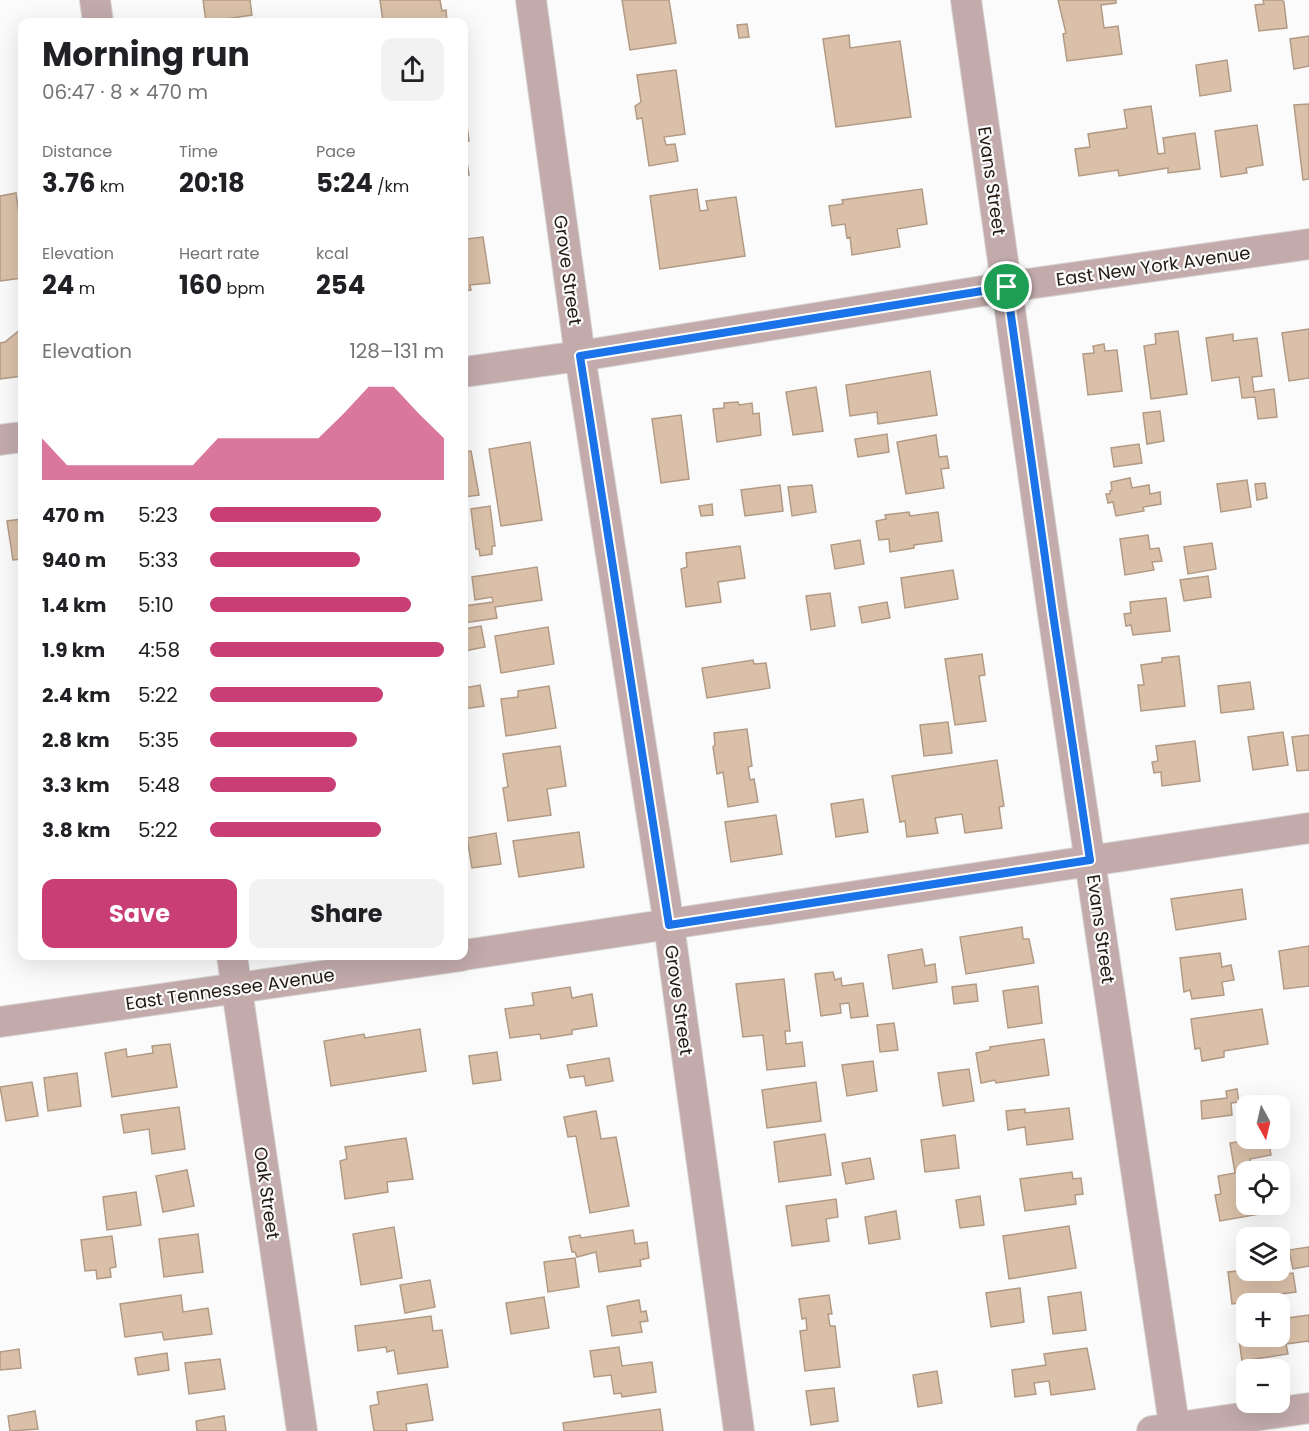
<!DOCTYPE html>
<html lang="en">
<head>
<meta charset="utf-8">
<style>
	body { margin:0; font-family:Poppins,sans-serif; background:#f2f2f2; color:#202124; height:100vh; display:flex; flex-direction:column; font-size:22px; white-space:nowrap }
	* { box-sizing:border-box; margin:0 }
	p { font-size:20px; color:#757577 }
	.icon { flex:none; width:33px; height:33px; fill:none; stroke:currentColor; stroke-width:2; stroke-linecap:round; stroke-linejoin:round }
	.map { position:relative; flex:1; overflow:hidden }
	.details { position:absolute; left:18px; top:18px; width:450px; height:942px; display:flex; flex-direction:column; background:#fff; border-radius:12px; box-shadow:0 6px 24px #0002 }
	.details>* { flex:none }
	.needle { width:39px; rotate:172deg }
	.buttons { position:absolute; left:1236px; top:1095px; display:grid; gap:12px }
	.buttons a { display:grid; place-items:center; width:54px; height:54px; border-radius:12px; background:#fff; box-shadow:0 6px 24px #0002; font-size:30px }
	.pin { position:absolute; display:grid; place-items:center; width:51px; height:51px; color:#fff; margin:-26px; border:3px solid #fff; border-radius:50%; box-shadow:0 2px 6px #0007 }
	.round { display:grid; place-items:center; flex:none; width:63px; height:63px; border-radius:12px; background:#f2f2f2 }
	.overview { display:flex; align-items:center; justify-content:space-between; height:102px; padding:0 24px }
	h1 { font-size:33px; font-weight:700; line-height:45px }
	.figures { display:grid; grid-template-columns:repeat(3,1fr); gap:9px; height:102px; padding:6px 24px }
	.figures div { display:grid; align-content:center }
	.figures b { font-size:26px; font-weight:700 }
	.figures small { font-size:16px; font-weight:400 }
	.figures p { font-size:16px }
	.chart { height:168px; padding:12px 24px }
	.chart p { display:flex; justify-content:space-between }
	.chart svg { width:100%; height:108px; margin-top:6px; fill:#c93e74; opacity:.7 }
	.action { display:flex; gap:12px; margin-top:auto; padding:12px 24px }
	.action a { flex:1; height:69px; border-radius:12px; background:#c93e74; color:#fff; font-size:24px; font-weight:700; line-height:69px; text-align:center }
	.action a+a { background:#f2f2f2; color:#202124 }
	ul { padding:0 24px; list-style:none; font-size:20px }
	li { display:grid; grid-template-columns:96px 72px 1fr; align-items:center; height:45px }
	li i { height:15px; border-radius:8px; background:#c93e74 }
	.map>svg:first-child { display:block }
</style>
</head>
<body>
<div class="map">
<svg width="1309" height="1431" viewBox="0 0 1309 1431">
	<rect width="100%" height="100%" fill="#fbfbfb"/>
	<path fill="#dac0a9" stroke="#b39a84" stroke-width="1.5" d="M203 0H250L252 15 206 22Z
		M380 0H440L442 11 446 10 447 22H383Z
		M622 0H669L676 43 630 50Z
		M1058 0H1116V3L1101 5 1104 28 1118 26 1122 54 1067 61 1063 34 1066 33Z
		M1263 0H1282L1284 2 1287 28 1259 31 1255 5 1264 4Z
		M747 24 749 37 739 38 737 25Z
		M849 35 850 48 900 41 911 117 836 127 823 39Z
		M1309 36V66L1294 69 1290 39Z
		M1227 60 1231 91 1200 96 1196 65Z
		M676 70 685 134 664 137 666 145 675 144 678 161 649 166 642 118 637 119 635 106 641 102 637 75Z
		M464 102 469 141 464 142 469 175 464 176Z
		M1309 104V179L1303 180 1294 105Z
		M1151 106 1158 154 1165 153 1163 138 1195 133 1200 169 1168 173V168L1119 176 1118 170 1079 176 1075 149 1090 147 1088 134 1127 128 1124 110Z
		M1257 125 1263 165 1246 168 1247 173 1221 177 1215 131Z
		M697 189 700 211 708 210 706 201 736 197 745 256 660 269 650 196Z
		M922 189 927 224 897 229 900 247 852 255 850 237 847 238 845 224 832 226 829 206 843 204 842 200Z
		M16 193 22 236V278L0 281V196Z
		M464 212 467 239 483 237 490 283 470 285 471 290 464 291Z
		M22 328V376L0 379V343L5 342Z
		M1309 329V378L1289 381 1282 333Z
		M1178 331 1187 394 1151 399 1144 346 1156 344 1155 334Z
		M1233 334V341L1257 338 1262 376 1252 377 1254 392 1274 389 1277 417 1258 419 1255 397 1242 398 1239 377 1212 381 1206 338Z
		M1104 344 1105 351 1117 350 1122 391 1088 395 1083 354 1094 353 1093 346Z
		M930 371 937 415 878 424 877 412 850 416 846 385Z
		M816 387 823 431 793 435 786 392Z
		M738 402 739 405 752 403 753 414 759 413 761 435 717 442 713 409 724 408V403Z
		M1160 411 1164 441 1147 444 1143 413Z
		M681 415 689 479 661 483 652 419Z
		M887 434 889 452 858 457 855 439Z
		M936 435 939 457 947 456 949 468 941 469 944 488 906 494 897 442Z
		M530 442 542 520 501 526 489 449Z
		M1139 444 1142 463 1114 467 1111 448Z
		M471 451 479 495 464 497V452Z
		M1130 478 1132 488 1149 485 1150 494 1160 492 1161 504 1143 507 1144 511 1116 516 1113 502 1108 503 1106 494H1110V491L1112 490 1111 482Z
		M1247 480 1251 507 1221 512 1217 484Z
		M1265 483 1267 498 1257 500 1255 484Z
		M780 485 783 511 745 516 741 490Z
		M812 485 816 512 792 516 788 487Z
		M712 504 713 515 701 516 699 506Z
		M490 506 495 546H492V554L480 556 479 549H476L471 509Z
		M909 512 910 516 938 512 942 541 914 545V548L890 552 889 539 879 540 876 521 886 519 885 515Z
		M22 514V559L13 560 7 521 22 519Z
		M1148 535 1150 549 1159 548 1162 561 1152 562 1154 570 1125 575 1120 539Z
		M860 540 864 564 835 569 831 545Z
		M1212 543 1216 569 1188 574 1184 547Z
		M740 546 745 578 718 582 721 602 686 607 681 569 687 567 686 553Z
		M537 567 542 600 495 607 497 618 464 623V606L493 602 492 597 475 600 472 577Z
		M953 570 958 599 905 608 901 578Z
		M1208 576 1211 597 1184 601 1180 580Z
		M830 593 835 626 811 630 806 596Z
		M1166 598 1170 631 1133 635 1131 625 1126 626 1124 614 1131 613 1130 602Z
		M887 602 890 618 862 623 859 607Z
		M481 626 485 647 464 651V629Z
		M548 627 554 664 501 673 495 636Z
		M982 654 985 675 979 676 986 721 955 725 945 659Z
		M1179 656 1185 706 1141 711 1138 685H1144L1141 665 1162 662V658Z
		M753 660 754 664 766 663 770 688 707 698 702 668Z
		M1250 682 1254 709 1221 713 1218 686Z
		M480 685 484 706 464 709V688Z
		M549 686 556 728 506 736 501 699 518 697V691Z
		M948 722 952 753 924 756 920 725Z
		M747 729 752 766 748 767 750 780 754 779 758 802 728 807 723 772 717 774 713 747 715 745 714 733Z
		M1283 732 1288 765 1253 770 1248 737Z
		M1309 735V770L1297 771 1292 737Z
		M1195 741 1200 781 1162 786 1161 772 1154 773 1152 762 1158 761 1156 746Z
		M560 746 566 786 547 789 551 815 508 821 503 788 508 787 503 754Z
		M997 760 1004 806 999 807 1002 828 965 833 962 814 935 818 938 833 907 837 905 821 900 822 892 776Z
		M863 799 868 832 836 837 831 804Z
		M776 815 782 854 731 862 725 822Z
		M579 832 584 867 519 877 513 841Z
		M496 833 501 864 472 868 467 838Z
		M1242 889 1246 919 1176 930 1171 899Z
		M1022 927 1023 939H1029L1034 963 966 974 960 937Z
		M1309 946V986L1284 989 1279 951Z
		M922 949 925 966 935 964 937 982 893 989 888 955Z
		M1220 953 1222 967 1231 965 1234 980 1222 982 1224 995 1192 999 1190 990 1184 992 1180 958Z
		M833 972 835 980 841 978 842 986 863 983 868 1016 851 1018 849 1003 840 1004 841 1013 821 1016 815 974Z
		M784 979 790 1031H785L786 1044 802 1042 805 1066 767 1070 763 1035 743 1037 736 984Z
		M976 984 978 1001 954 1004 952 987Z
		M1038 986 1042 1023 1008 1028 1003 991Z
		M570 987 572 998 592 994 597 1026 572 1030V1034L541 1039 540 1034 510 1038 505 1009 534 1005 532 993Z
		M1262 1009 1268 1044 1224 1051V1057L1202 1061 1200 1048 1195 1049 1191 1019Z
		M894 1023 898 1050 880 1052 877 1025Z
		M420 1029 426 1071 331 1086 324 1041 364 1034 365 1038Z
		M1044 1039 1049 1075 996 1083 995 1080 981 1083 976 1053 990 1050V1047Z
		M170 1044 177 1087 112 1097 105 1053 126 1049 127 1057 153 1053 152 1046Z
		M497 1052 501 1080 473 1084 469 1056Z
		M609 1058 613 1081 586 1086 584 1076 570 1078 567 1065Z
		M873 1061 877 1091 847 1096 842 1065Z
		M969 1069 974 1101 943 1106 938 1073Z
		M77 1073 81 1106 48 1111 44 1078Z
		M32 1082 38 1116 6 1121 0 1087Z
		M816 1082 821 1121 767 1128 762 1090Z
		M1237 1089 1239 1102 1231 1103 1232 1115 1202 1119 1201 1101 1227 1098 1226 1091Z
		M1284 1102 1286 1119 1280 1120V1106H1258Z
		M179 1107 185 1149 152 1154 149 1129 124 1133 121 1115Z
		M1069 1108 1073 1139 1027 1145 1025 1127 1008 1130 1006 1111 1025 1109V1113Z
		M596 1111 601 1139 616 1137 629 1206 590 1213 576 1136 568 1137 564 1117Z
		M825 1134 831 1175 779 1182 774 1142Z
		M955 1135 959 1168 925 1172 921 1140Z
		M406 1138 413 1179 387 1182 388 1192 345 1199 340 1161 347 1159 345 1147Z
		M1259 1138H1268L1271 1155 1250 1159 1252 1172H1246V1204H1258L1260 1214 1220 1221 1215 1195 1221 1194 1218 1176 1235 1173 1230 1143Z
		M870 1158 874 1179 846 1184 842 1163Z
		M187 1170 194 1206 163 1212 156 1176Z
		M1072 1172 1073 1179 1081 1178 1083 1194 1075 1195 1076 1204 1025 1211 1020 1179Z
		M136 1192 141 1225 107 1230 103 1197Z
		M980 1196 984 1225 960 1228 956 1200Z
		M836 1199 838 1217 826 1219 829 1241 792 1246 786 1206Z
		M896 1211 900 1239 869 1244 865 1217Z
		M1069 1226 1076 1268 1009 1279 1003 1236Z
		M394 1227 402 1278 361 1285 353 1234Z
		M633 1230 635 1244 647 1242 649 1258 640 1260 641 1266 599 1272 596 1252 577 1257 575 1252H572L569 1237 580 1235 581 1238Z
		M198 1234 203 1272 164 1277 159 1239Z
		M112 1236 116 1267 110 1268 111 1277 97 1279 96 1270 85 1271 81 1240Z
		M1309 1247V1266L1293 1269 1289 1250Z
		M575 1258 579 1287 548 1292 544 1262Z
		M1246 1270H1280V1275L1293 1273 1296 1292 1280 1294V1297L1232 1304 1228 1272Z
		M430 1280 435 1307 405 1313 400 1285Z
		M1020 1288 1024 1322 991 1327 986 1293Z
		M1081 1292 1086 1330 1053 1334 1048 1297Z
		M181 1295 183 1312 208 1308 212 1334 164 1340 162 1332 125 1337 120 1304Z
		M829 1295 832 1314H828L830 1326H835L840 1367 805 1371 800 1331 807 1330 806 1318 802 1319 799 1299Z
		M544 1297 549 1328 511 1334 506 1303Z
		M639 1300 641 1312 646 1311 648 1321 640 1322 642 1332 612 1336 607 1306Z
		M1309 1315V1343V1341L1286 1344 1288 1354 1242 1361 1237 1325 1246 1324V1336H1280V1319Z
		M431 1316 433 1331 442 1330 448 1367 398 1374 394 1350 387 1352 386 1347 358 1351 355 1326Z
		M619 1347 622 1366 652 1362 656 1392 622 1397 621 1393 614 1394 611 1375 594 1377 590 1351Z
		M1087 1348 1095 1389 1051 1395 1049 1381 1034 1383 1036 1394 1015 1397 1012 1370 1046 1365 1044 1354Z
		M19 1349 21 1368 0 1370V1352Z
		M167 1353 169 1370 138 1375 135 1358Z
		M220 1359 225 1389 189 1394 185 1363Z
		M937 1371 942 1403 918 1407 913 1375Z
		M427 1384 433 1420 406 1424 407 1431H374L370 1406 379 1404 377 1392Z
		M834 1388 838 1421 811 1425 806 1391Z
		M660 1409 663 1431H564L563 1423Z
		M35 1411 38 1429 10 1431 8 1416Z
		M224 1416 226 1431H197L196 1421Z"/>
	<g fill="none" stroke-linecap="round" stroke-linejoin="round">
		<g stroke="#d8d7d5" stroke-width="32">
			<path id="street" d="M95 0 98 22
				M531 0 580 356 669 925 739 1431
				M966 0 1053 614 1175 1431
				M464 372 580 356 1007 287 1309 244
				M0 440 22 437
				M464 955 1309 828
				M232 956 302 1431
				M0 1022 461 956
				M1152 1431 1309 1408"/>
		</g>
		<use href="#street" stroke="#c3abac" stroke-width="30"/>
	</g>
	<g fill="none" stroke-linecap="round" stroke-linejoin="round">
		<g stroke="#fff" stroke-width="12">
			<path id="route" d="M1007 287 1053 614 1090 860 669 925 580 356Z"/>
		</g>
		<use href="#route" stroke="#1a73e8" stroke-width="8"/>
	</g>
	<g text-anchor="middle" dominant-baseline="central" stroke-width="4.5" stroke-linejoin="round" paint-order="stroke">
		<g font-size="18" fill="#221910" stroke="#fbfbfb">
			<text transform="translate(992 181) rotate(82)">Evans Street</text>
			<text transform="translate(1153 266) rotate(-8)">East New York Avenue</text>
			<text transform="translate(568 270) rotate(82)">Grove Street</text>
			<text transform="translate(1101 929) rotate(82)">Evans Street</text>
			<text transform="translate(230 989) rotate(-8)">East Tennessee Avenue</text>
			<text transform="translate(679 1000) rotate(82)">Grove Street</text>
			<text transform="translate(267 1193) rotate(82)">Oak Street</text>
		</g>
	</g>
</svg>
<div class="buttons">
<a><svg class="needle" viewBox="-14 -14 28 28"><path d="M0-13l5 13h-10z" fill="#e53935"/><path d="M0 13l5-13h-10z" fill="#757577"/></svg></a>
<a><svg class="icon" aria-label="locate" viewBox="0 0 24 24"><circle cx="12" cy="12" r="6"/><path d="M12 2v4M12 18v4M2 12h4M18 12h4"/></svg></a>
<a><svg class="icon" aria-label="layers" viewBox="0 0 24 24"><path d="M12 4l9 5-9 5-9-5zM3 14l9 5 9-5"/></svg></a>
<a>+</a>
<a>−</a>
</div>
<div class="pin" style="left:1007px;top:287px;background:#1e9e55"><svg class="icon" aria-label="arrive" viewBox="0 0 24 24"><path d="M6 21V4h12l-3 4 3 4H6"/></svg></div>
<section class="details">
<div class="overview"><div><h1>Morning run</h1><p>06:47 · 8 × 470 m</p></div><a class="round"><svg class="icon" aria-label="share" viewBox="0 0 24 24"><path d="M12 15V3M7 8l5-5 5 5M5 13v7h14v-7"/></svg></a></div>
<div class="figures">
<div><p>Distance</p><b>3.76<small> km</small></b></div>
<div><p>Time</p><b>20:18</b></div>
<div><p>Pace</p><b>5:24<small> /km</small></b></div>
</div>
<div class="figures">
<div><p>Elevation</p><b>24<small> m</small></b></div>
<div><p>Heart rate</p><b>160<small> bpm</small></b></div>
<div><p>kcal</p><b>254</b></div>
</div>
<div class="chart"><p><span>Elevation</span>128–131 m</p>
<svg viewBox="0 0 160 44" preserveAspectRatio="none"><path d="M0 44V27L10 38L20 38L30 38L40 38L50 38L60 38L70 27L80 27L90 27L100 27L110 27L120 17L130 6L140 6L150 17L160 27V44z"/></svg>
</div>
<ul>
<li><b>470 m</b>5:23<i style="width:73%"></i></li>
<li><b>940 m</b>5:33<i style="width:64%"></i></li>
<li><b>1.4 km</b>5:10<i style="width:86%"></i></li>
<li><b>1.9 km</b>4:58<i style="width:100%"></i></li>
<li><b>2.4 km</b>5:22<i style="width:74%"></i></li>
<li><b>2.8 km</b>5:35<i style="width:63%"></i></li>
<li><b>3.3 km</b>5:48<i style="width:54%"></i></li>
<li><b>3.8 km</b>5:22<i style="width:73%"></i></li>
</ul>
<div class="action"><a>Save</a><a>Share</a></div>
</section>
</div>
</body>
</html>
